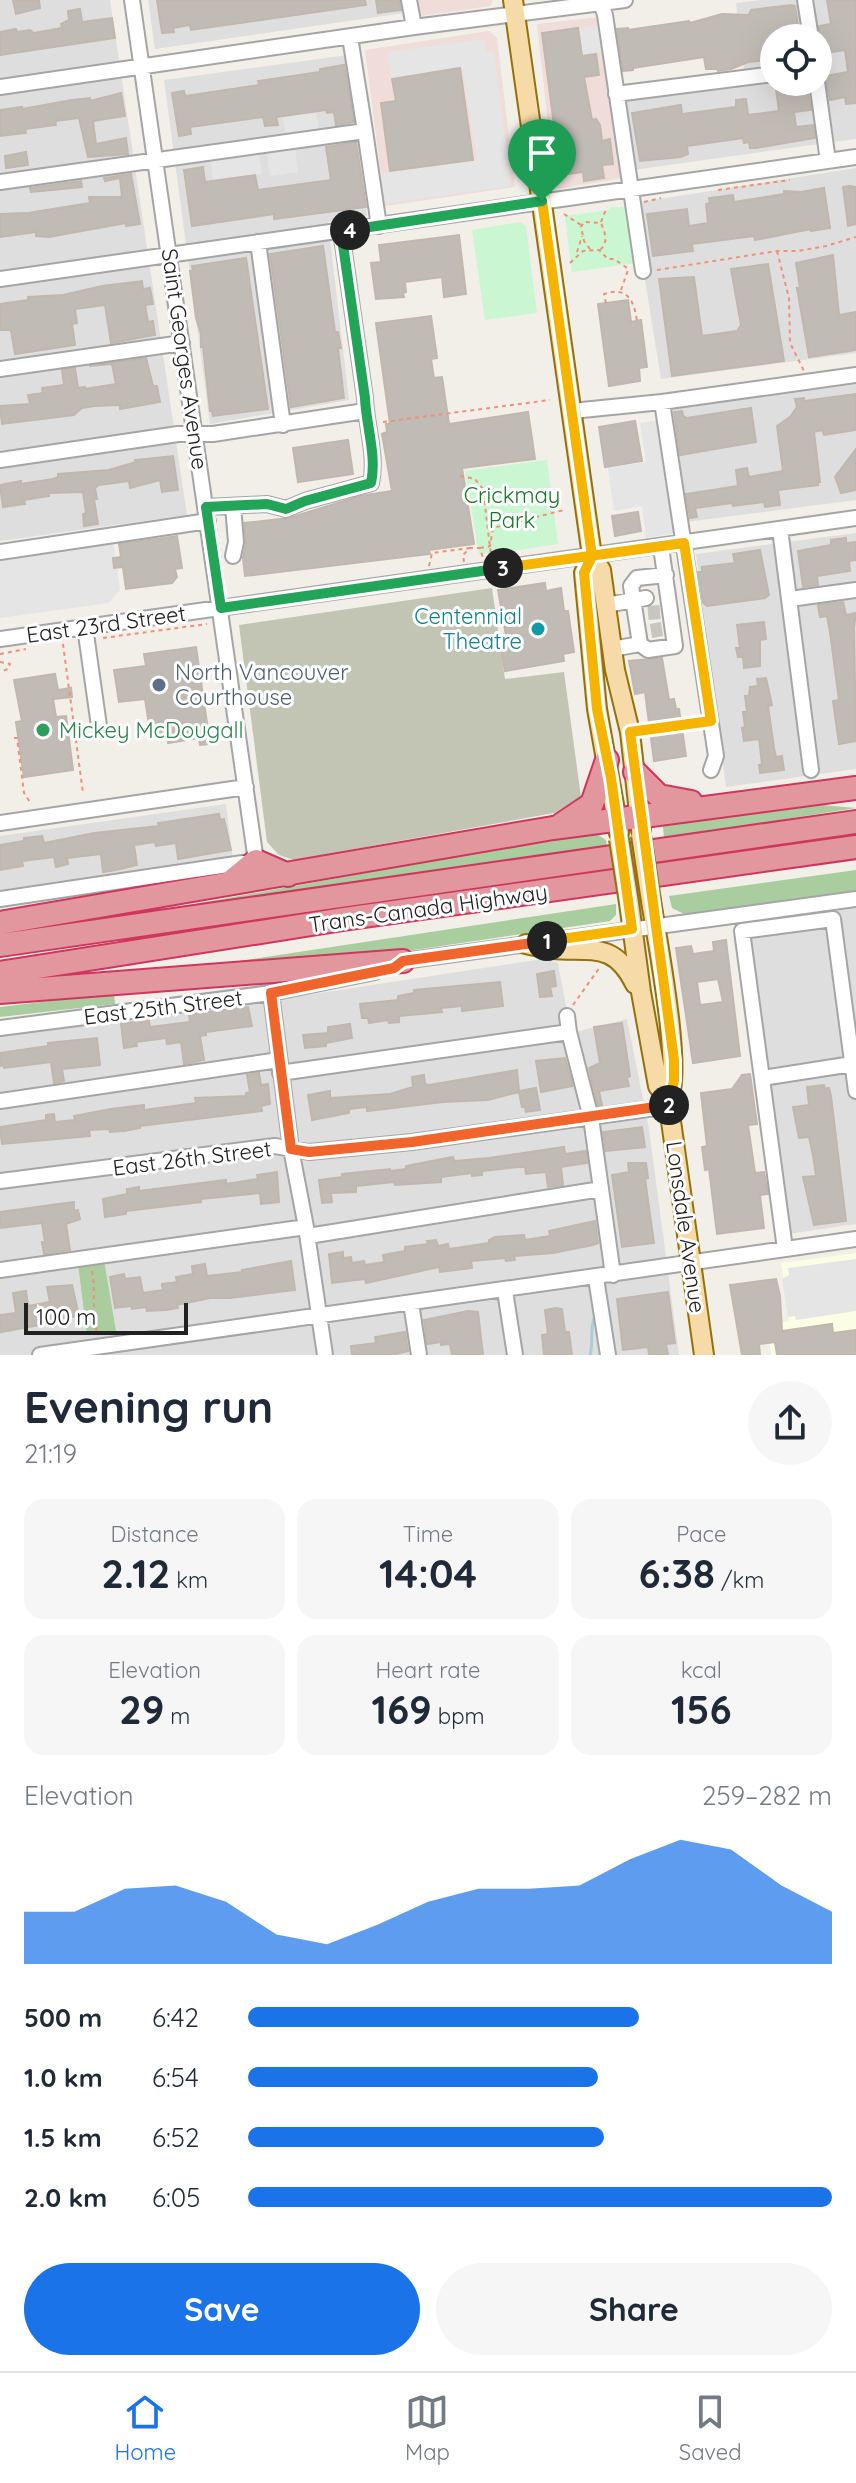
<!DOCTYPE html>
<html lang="en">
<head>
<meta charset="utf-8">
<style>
	body { margin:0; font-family:Quicksand,sans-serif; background:#f6f6f7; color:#1f2937; height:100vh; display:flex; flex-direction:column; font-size:30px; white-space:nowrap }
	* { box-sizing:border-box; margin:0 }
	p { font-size:26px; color:#747a83 }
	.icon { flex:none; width:44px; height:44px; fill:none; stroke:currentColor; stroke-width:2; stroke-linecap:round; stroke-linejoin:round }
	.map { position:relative; height:1355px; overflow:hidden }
	.drawer { display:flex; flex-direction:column; background:#fff; flex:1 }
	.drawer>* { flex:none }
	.tools { position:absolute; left:760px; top:24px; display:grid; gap:16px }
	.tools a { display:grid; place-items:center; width:72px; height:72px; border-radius:50%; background:#fff; box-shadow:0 8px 32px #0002; font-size:40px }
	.scale { position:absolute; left:24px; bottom:20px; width:164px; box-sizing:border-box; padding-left:8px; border:4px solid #212121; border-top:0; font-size:22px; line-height:28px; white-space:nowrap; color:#212121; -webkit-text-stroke:6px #fff; paint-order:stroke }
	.pin { position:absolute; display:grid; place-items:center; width:68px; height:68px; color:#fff; margin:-82px -34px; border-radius:50% 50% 50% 0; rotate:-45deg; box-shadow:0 0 8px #0007 }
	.pin .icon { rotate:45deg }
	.km { position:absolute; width:40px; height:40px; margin:-20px; border-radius:50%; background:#222; color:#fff; font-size:22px; line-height:40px; text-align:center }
	.round { display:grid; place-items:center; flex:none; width:84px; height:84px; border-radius:42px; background:#f6f6f7 }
	.head { display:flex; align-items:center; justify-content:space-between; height:136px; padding:0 24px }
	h1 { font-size:44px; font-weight:700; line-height:60px }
	.stats { display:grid; grid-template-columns:repeat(3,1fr); gap:12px; height:136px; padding:8px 24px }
	.stats div { display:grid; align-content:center; border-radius:20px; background:#f6f6f7; text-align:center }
	.stats b { font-size:40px; font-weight:700 }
	.stats small { font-size:22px; font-weight:400 }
	.stats p { font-size:22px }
	.chart { height:224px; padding:16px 24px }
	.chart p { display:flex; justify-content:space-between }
	.chart svg { width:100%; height:144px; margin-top:8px; fill:#1a73e8; opacity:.7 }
	.action { display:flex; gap:16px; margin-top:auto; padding:16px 24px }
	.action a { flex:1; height:92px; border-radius:48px; background:#1a73e8; color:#fff; font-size:32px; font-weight:700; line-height:92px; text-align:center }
	.action a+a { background:#f6f6f7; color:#1f2937 }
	ul { padding:0 24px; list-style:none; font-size:26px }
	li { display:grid; grid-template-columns:128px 96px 1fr; align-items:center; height:60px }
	li i { height:20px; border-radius:10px; background:#1a73e8 }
	.tab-bar { display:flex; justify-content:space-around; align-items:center; height:112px; border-top:2px solid #e0e1e3; background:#fff; font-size:22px; color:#747a83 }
	.tab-bar a { display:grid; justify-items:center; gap:4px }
	.tab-bar .selected { color:#1a73e8 }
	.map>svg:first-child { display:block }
</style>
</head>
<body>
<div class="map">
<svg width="856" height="1355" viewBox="0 0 856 1355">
	<rect width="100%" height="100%" fill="#f1efe8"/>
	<path fill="#dfdede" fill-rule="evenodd" d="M0 0H110L187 515 0 541Z
		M148 0H402L404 13 155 49Z
		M761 0H856V139L633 170 624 102 746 86 736 3ZM774 38H818V82H774Z
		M348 55 367 216 328 222 349 400 210 424 164 80Z
		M856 168V353L661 379 644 274 640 202Z
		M856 384V500L686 522 668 410Z
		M856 533V769L726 787 696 554Z
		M226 804 233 860 0 892V836Z
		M856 908V1224L788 1234 736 923Z
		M542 959 558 963 571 1033 627 1019 649 1129 679 1355H0V1035L287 998Z"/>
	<path fill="#f0dcd9" d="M414 0H492V2L490 6 421 16 416 11Z
		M600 17 622 178 558 189 550 181 545 132 548 123 537 24Z
		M489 31 497 38 515 187 385 206 365 50Z"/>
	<path fill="#fbfde5" d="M856 1253V1355H771L767 1325 789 1321 781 1263Z"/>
	<path fill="#c3c5b4" d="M492 588 505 679 564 672 581 797 554 813 294 860 279 855 267 842 239 625Z"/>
	<path fill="#aacda0" d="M823 805 856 808 664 838 663 826 671 823Z
		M597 834 606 840 607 848 74 926 491 850Z
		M856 870V890L688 916 672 908 669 896Z
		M616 904V915L610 921 380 955 114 980Z
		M114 993 115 1004 0 1017V1007Z
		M104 1260 116 1331 87 1335 78 1264Z"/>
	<path fill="#caf6d1" d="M611 207H629L636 263 572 272 565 216 609 210Z
		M520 222 526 226 537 313 485 320 472 230Z
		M547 460 558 544 498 553 479 554 465 471Z"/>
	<path fill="#e5e5e5" d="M602 25 606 52 582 56 578 28Z
		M484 39 486 52 494 51 511 186 384 204 380 174 477 160 462 68 391 78 387 52Z
		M316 111 319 133 286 138 283 116Z
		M295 149 298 172 270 176 267 153Z
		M259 154 262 174 213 181 211 161Z
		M659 420 676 533 646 538 642 506 614 511 608 468 646 462 640 423Z
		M113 540 120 590 109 603 0 618V556Z
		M856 1259V1311L796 1320 795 1316 788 1317 782 1279 789 1275 788 1268Z"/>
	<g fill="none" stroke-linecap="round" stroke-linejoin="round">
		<path stroke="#acccdb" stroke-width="3" d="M590 1355C594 1342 589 1328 595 1316"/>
	</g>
	<path fill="#c1bbb5" stroke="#c1b7ac" stroke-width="2" fill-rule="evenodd" d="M13 0H39L40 8 16 14Z
		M157 0H365L366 5 191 30 190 25 173 28 174 32 162 33Z
		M376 0H399L401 10 378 13Z
		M827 0H856V103L846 104 845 97 830 100 825 76 848 72 845 50 819 54V26L831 24Z
		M791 5 795 6 800 38H774V58L771 60 748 62 731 69 718 71 717 69H706L704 57 633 68V70L623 71 617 29 628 28V30L689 21 690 23 722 14 749 15 751 10Z
		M80 9 82 22 112 18 115 38 0 55V32L16 29 17 32 30 30 34 33 62 28 61 24 69 20 68 11Z
		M578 28 582 56 596 54 599 75 584 77 592 120 596 119 600 125 602 141 610 139 613 164 602 165 604 178 584 181 583 172 567 174V170L560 171 542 33Z
		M344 65 354 122 336 125 334 112 327 113 326 110 276 117 278 125 265 126 263 117 190 127 191 134 179 136 172 93 184 91 185 96 259 85 258 81 320 72V69Z
		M460 68 473 160 390 171 381 103 396 101 392 79Z
		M807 85 811 110 794 112 796 127 813 125 815 138 756 148H750L749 142 744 143 743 138 687 146 688 154 681 157 640 161 632 113 681 105 682 114 736 107V100L746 99 748 115 779 111 776 89Z
		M121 93 125 116 93 121 96 144 126 138 128 154 88 157 79 118 55 121 56 125 25 129 26 133 0 136V110L22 107V109L72 100 90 98V101Z
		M356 142 366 207 274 219V214L192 226 184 170 203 167 205 182 255 175 258 190 331 180 326 147Z
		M26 152 28 165 6 168 5 156Z
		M131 174 140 224 126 226V223L49 237 36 236V232L0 237V214L28 213 90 203 89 197H122L120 178 105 181 104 178Z
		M81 181 82 187 31 192 30 188Z
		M849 186 856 187V224L848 226 843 187Z
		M824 188 830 228 811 231V229L755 240 754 236 692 244 693 251 653 256 647 214 687 209 689 226 708 223 706 204 710 203 709 198 733 195 734 202 784 194V191L801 192Z
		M459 235 466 294 444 297 442 277 405 282 406 292 403 293 404 297 376 299 371 263 381 262 379 245Z
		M323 246 335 332H338L341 348H338L344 398 291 407 270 254Z
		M833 255 839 315 856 312V350L809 357 797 288H800L796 263Z
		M246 258 268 409 213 416 212 411H210L203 346 201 347V334L196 318 190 271H193L192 266Z
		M768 264 784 361 672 376 659 279 694 277 702 336 737 331 741 325 731 269Z
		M142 281 143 289 150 288 153 304 145 305 148 322 153 321 155 335 111 343 105 305 75 309 77 323 72 324 75 345 15 354 11 330H0V304L28 300V297L63 295 102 286Z
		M628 300 631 322 641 320 647 367 639 368 640 381 609 386 598 304Z
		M431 316 437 358 431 359 434 378 442 377 449 424 528 412 535 459 462 468 474 544 429 550 430 554 245 576 243 558 246 542 244 523 289 518 360 496 392 491 382 434 387 432 386 424H390L376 323Z
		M146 358 153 386H157L160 402 120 409V405L94 406 82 408 74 415 2 424 0 406 30 404 28 395 43 393 42 388 64 385 62 370 75 368 78 388 85 387V389L116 384 112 364 89 366Z
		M856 394V430L824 435 822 430 814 432 820 482H818V485L778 490 780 505 765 507 764 502 733 506 732 503 695 508 697 517 690 518 686 494 738 486 736 470 747 468 749 477 783 471 777 426 790 417 797 407 795 399 804 398V401Z
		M751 408 756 442 680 455 674 412 682 411 683 416 687 418Z
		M635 421 642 461 605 467 599 427Z
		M348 440 353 474 298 482 293 448Z
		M856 449V490L841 493 835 477Z
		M173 456 178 490 162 492 160 480 130 488 129 481 99 485 95 488 97 499H94L98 524 84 526 83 514 86 513 83 492 49 493V496L24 500 25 504 3 507 0 485 21 481V484L53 479 58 477V474L109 470 136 462 135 460Z
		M638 512 641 531 615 536 612 516Z
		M177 536 182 568 175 569 177 577 172 583 126 589 123 567 114 568 113 558 121 557 119 544Z
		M846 538V543L856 542V560L849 561 850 571 817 576 818 585 803 587 798 551 831 545V540Z
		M760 550 769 595 765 598 707 606 703 603 698 572H702V567L735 563 733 554Z
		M545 583 546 591 561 588 564 611H568L574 652 563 654 564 661 505 671 501 649 508 647 498 590Z
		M843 602 846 615 856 613 854 627 856 741 839 744 833 701 839 700 830 632 827 616 820 617 818 605Z
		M764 622 766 639 760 640V666L744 668 743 657H738L736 648H740L737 625Z
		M196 647 210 744 200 745 199 738 168 743 167 735 151 737 145 699 119 702 114 670 146 666 144 654Z
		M662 658 669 700 674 699 676 709H679L686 756 654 761 645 692 635 694 629 661Z
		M55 674 58 690 71 688 72 697 53 699 56 717 66 716 73 770 24 777 16 722 22 721 14 680Z
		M766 678 772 705 768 706 774 748 776 757 782 756 784 770 760 773 759 765 762 764 759 739 744 741 742 728 745 727 743 712H747L745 696H749L750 687 758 686 757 679Z
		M219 814 220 820 224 819 231 850 178 859 176 843 156 846 155 842 134 845 137 865 116 870 103 872 101 854 67 858 68 864 56 867 54 857 22 861 23 866 0 870V845L24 841V838L42 836 44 843 94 833 159 826 158 823Z
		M726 940 740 1056 693 1063 676 948 691 946 693 954 714 951 713 942ZM718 979 723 1002 700 1005 697 982Z
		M554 971 556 986 550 987 552 996 540 997 537 974Z
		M500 982 503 1006 462 1011V1006L441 1008 442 1012 399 1016V1022L389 1023 388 1020 369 1023 368 1018H362L360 1004 398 1000V996L414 993V990Z
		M248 1007 252 1026 206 1032V1035L200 1036 204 1060 184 1064 181 1042 167 1044 166 1038 136 1042 137 1046 124 1048 121 1024 149 1020 150 1027 190 1022 189 1014Z
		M622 1023 630 1076 627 1078 629 1086 599 1091 602 1105 598 1106 589 1068 600 1063 594 1027Z
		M350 1024 352 1038 326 1043V1046L305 1048 303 1035 328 1033V1027Z
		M97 1038 100 1065 62 1069 64 1081 54 1083 51 1062 4 1068 3 1065 0 1066V1053L48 1046V1043Z
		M565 1058 573 1086 541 1092 536 1061Z
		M517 1070 519 1091 536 1088 540 1110 526 1112 525 1107H522L519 1092 488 1100 443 1102 367 1111V1107L349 1109V1113L312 1120 308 1095 330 1091V1098L390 1094 413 1087 412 1077 424 1075 425 1084 429 1085Z
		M259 1073 261 1085 268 1084 270 1104 261 1106 262 1111 140 1126V1128L124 1131 110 1132 109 1129 89 1130 90 1136 2 1144 0 1127 46 1120V1115L54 1114 55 1122 75 1120 74 1116 111 1109 144 1105V1110L196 1103 195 1098 246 1096V1093L250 1092 247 1075Z
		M750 1074 757 1124 748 1125 755 1173 764 1172 768 1194 760 1195 764 1228 717 1234 709 1169 705 1170 702 1147 707 1146 701 1093 732 1089 742 1075Z
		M824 1085 825 1089 829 1088 831 1096 846 1221 814 1225 803 1177 816 1176 813 1155 809 1137 799 1138 793 1107 809 1105 807 1087Z
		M642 1127 645 1147 606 1151 603 1132Z
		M564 1147 565 1154 586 1151 587 1163 561 1167 563 1185 548 1187 546 1172 526 1174 525 1167H518L482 1171V1175L472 1176V1173L441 1177V1182L395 1185 394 1182 356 1186V1192L331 1193 332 1202 322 1203 319 1180 342 1177V1174L390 1169V1171L406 1169V1166L442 1159 453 1157 454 1161 489 1158Z
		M628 1163H646L648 1178 645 1179 654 1243 622 1247 612 1175 629 1172Z
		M277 1172 279 1202 261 1204 260 1193 201 1199V1202L126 1211V1214L105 1217 103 1199 127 1194V1189L139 1187V1191L226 1180V1184L258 1179 257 1175Z
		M74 1202V1211L78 1210 80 1219 66 1224 70 1250 44 1254 42 1242H45L42 1223 0 1228V1212Z
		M595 1221 598 1243 593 1245 553 1253 514 1256 515 1260 506 1261 505 1258 471 1261 472 1268 440 1272 439 1267 366 1283 365 1279 332 1283 329 1254 343 1252V1258L351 1257 352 1263 364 1261 365 1265 384 1262 383 1255 405 1251V1247L428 1244 427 1241 436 1240 438 1246 448 1244 449 1249 489 1243V1240L495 1237 524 1235 525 1240 550 1236 549 1231Z
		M291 1261 295 1290 230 1298H210L177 1305 178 1308 166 1310 147 1311 146 1307 132 1309 131 1306 115 1308 110 1277 124 1274 125 1279 140 1277 143 1293 163 1290 162 1284 177 1282 176 1277 193 1274 192 1266 205 1264 207 1276 243 1272 242 1270Z
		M776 1279 780 1296 782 1331 832 1324 833 1333 856 1330V1355H777L775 1342 759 1344 760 1355H742L730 1285Z
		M72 1285 79 1316 48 1320 45 1324 1 1332 0 1315 16 1313 13 1293 26 1291 28 1306 50 1302 47 1287Z
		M668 1292 675 1343 666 1344 668 1355H649L648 1347 623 1350 617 1299Z
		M556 1308 562 1309 565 1332H569L572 1355H544L542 1335 548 1334 545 1310Z
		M468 1311 478 1312 483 1355H452L450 1344 441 1345V1342L427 1344 424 1320Z
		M405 1332 408 1351 392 1355H352L351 1346 376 1343 375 1337Z"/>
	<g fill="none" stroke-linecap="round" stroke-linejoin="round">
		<path stroke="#c7c6c0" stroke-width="14" stroke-dasharray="14 7" stroke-linecap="butt" d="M648 613 660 612
			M651 631 662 629"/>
		<g stroke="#a5a5a5" stroke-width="18">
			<path id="minor" d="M409 0 414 27
				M600 0 605 15 643 271
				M805 0 811 38
				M817 82 828 161
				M0 87 414 27 625 0
				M616 94 774 74
				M365 131 379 226
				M0 182 365 131 350 37
				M258 242 283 425
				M0 279 856 157
				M0 369 182 343
				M662 402 716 756 711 770
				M572 411 662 402 856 375
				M0 460 178 434H213L365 411
				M206 507 267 504 286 509 305 501 371 483C377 456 366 425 365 398L341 231
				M780 529 811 770
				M0 552 208 521
				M233 556 236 542 233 506
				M790 599 856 590
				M606 605 646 598
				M85 627 99 726
				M0 639 856 518
				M640 644 631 586 637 578 666 575
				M612 649 640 644 648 650 675 646 661 547
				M0 823 246 787
				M0 899 256 861 132 0
				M398 965 403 961 856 899
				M271 993 291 1149 306 1227 325 1355
				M567 1016 569 1032
				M0 1028 271 993 375 972
				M280 1073 569 1032 591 1118 601 1189 308 1236
				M762 1078 852 1064
				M0 1101 279 1060
				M0 1181 275 1146 309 1152 412 1142 669 1106
				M601 1189 613 1275
				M785 1249 742 931 833 919 856 1091
				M0 1270 306 1227
				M596 1278 608 1355
				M505 1291 515 1355
				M411 1303 419 1355
				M40 1355 856 1239"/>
		</g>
		<g stroke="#93710b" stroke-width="22">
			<path id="major" d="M513 0 592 556 601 570 615 670 630 732 641 830
				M592 556 584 573 597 709 619 833
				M651 901C657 940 683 1072 668 1100
				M629 903 641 992 658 1086 668 1100 704 1355
				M526 944C535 946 543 948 552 949 591 952 614 941 635 984"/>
		</g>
		<g stroke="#cf355d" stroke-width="26">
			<path id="highway" d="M635 772 659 796 691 802
				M562 824 592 804 607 760
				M228 884 256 861 288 875
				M0 923 553 828 856 788
				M0 945 856 822
				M0 973 343 919 856 847
				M0 992 403 961"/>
		</g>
		<path stroke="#f08f7a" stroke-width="2" stroke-dasharray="4 4" stroke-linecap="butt" d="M718 190 790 180
			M644 202 661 198
			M564 214 581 225
			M601 222 607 207
			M590 249 584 241 581 227 584 222 601 223C605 233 609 242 600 250
			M777 251 789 298 790 343 804 371
			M577 252 582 236
			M570 263 583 251 599 250 608 259H614L630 270
			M657 270 777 251H798L826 246 856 237
			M621 290 628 270
			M606 303 604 294C627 286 634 300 637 321
			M383 422 550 400
			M460 476 475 479 483 489 491 555
			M480 548 490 546 493 528 564 510
			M464 562 463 555 470 548H480L483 558
			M429 566 432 553 470 548 469 545
			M103 638 207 624
			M63 644 83 793
			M0 654 26 649
			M0 662 10 664 8 669 0 672
			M647 730 700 723
			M14 738H17L24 793 30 802
			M573 1005 600 967
			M92 1271C96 1292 91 1315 98 1335"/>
		<use href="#minor" stroke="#fff" stroke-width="14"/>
		<use href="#major" stroke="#f6dba8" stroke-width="18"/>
		<use href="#highway" stroke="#e2969e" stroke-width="22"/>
		<g stroke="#93710b" stroke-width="22" stroke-linecap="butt">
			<path id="major-bridge" d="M641 835 651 901
				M619 839 629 903"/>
		</g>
		<use href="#major-bridge" stroke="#f6dba8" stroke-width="18"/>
	</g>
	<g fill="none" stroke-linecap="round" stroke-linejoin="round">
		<g stroke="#fff" stroke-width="16">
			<path id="split-1" d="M542 201 592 556 584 573 597 709 611 778 632 929 547 941"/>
		</g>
		<g stroke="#fff" stroke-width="16">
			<path id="split-2" d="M547 941 403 961 394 968 271 993 291 1149 309 1152 412 1142 669 1105"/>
		</g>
		<g stroke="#fff" stroke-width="16">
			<path id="split-3" d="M503 568 684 543 711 721 630 732 674 1060V1080L669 1105"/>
		</g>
		<g stroke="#fff" stroke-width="16">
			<path id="split-4" d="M350 230 341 231 365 398C366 425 377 456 371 483L305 501 286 509 267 504 206 507 221 608 503 568"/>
		</g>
		<g stroke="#fff" stroke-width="16">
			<path id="split-5" d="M350 230 542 201"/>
		</g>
		<use href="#split-1" stroke="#f5b400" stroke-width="10"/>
		<use href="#split-2" stroke="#f0652b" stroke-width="10"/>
		<use href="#split-3" stroke="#f5b400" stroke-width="10"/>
		<use href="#split-4" stroke="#22a559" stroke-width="10"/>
		<use href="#split-5" stroke="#22a559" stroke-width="10"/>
	</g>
	<circle fill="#0f9aa8" stroke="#fff" stroke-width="3" cx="538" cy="629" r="8"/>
	<circle fill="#5c6f8a" stroke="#fff" stroke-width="3" cx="159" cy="685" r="8"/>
	<circle fill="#2e9e5b" stroke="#fff" stroke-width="3" cx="43" cy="730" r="8"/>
	<g text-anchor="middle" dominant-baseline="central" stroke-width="6" stroke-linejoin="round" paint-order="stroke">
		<g font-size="22" fill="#212121" stroke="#fff">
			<text transform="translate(185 359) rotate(82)">Saint Georges Avenue</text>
			<text transform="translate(106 624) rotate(-8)">East 23rd Street</text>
			<text transform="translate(428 908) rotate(-8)">Trans-Canada Highway</text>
			<text transform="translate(163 1007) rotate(-7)">East 25th Street</text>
			<text transform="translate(192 1158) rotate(-7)">East 26th Street</text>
			<text transform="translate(686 1227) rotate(82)">Lonsdale Avenue</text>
		</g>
		<g font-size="22" fill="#147a25" stroke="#fff">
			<text x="512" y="495">Crickmay<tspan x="512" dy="25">Park</tspan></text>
		</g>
		<g font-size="22" fill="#0d838f" stroke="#fff" text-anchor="end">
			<text x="522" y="616">Centennial<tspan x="522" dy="25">Theatre</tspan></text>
		</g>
		<g font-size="22" fill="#4e5e75" stroke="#fff" text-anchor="start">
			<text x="175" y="672">North Vancouver<tspan x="175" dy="25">Courthouse</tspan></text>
		</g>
		<g font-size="22" fill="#27864d" stroke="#fff" text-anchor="start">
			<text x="59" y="730">Mickey McDougall</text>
		</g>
	</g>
</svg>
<div class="tools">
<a><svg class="icon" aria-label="locate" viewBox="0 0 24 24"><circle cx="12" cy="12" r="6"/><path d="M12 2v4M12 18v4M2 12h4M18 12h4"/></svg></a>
</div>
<div class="scale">100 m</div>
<div class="pin" style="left:542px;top:201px;background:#1e9e55"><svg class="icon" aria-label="arrive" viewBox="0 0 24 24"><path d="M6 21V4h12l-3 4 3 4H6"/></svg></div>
<b class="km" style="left:547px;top:941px">1</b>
<b class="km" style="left:669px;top:1105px">2</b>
<b class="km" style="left:503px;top:568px">3</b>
<b class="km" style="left:350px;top:230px">4</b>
</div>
<section class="drawer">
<div class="head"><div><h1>Evening run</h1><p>21:19</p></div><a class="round"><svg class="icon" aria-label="share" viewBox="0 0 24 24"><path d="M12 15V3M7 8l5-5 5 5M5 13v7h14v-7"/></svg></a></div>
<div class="stats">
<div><p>Distance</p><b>2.12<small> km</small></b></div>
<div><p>Time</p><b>14:04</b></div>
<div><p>Pace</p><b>6:38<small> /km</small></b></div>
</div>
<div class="stats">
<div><p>Elevation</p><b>29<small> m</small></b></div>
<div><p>Heart rate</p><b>169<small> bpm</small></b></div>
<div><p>kcal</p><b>156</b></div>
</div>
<div class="chart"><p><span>Elevation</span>259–282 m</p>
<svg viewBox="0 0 160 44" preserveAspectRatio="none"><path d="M0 44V28L10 28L20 21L30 20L40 25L50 35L60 38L70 32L80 25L90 21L100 21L110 20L120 12L130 6L140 9L150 20L160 28V44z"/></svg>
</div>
<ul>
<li><b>500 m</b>6:42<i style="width:67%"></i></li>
<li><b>1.0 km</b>6:54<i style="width:60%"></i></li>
<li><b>1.5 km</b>6:52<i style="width:61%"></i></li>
<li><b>2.0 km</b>6:05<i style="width:100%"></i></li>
</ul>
<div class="action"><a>Save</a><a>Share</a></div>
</section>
<nav class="tab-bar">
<a class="selected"><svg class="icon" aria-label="home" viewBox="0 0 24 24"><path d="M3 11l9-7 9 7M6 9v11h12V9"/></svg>Home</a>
<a><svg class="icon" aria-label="map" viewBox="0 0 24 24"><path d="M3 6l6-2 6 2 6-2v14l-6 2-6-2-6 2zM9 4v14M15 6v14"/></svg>Map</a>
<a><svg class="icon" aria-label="saved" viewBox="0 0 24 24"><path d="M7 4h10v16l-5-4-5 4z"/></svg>Saved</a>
</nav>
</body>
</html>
